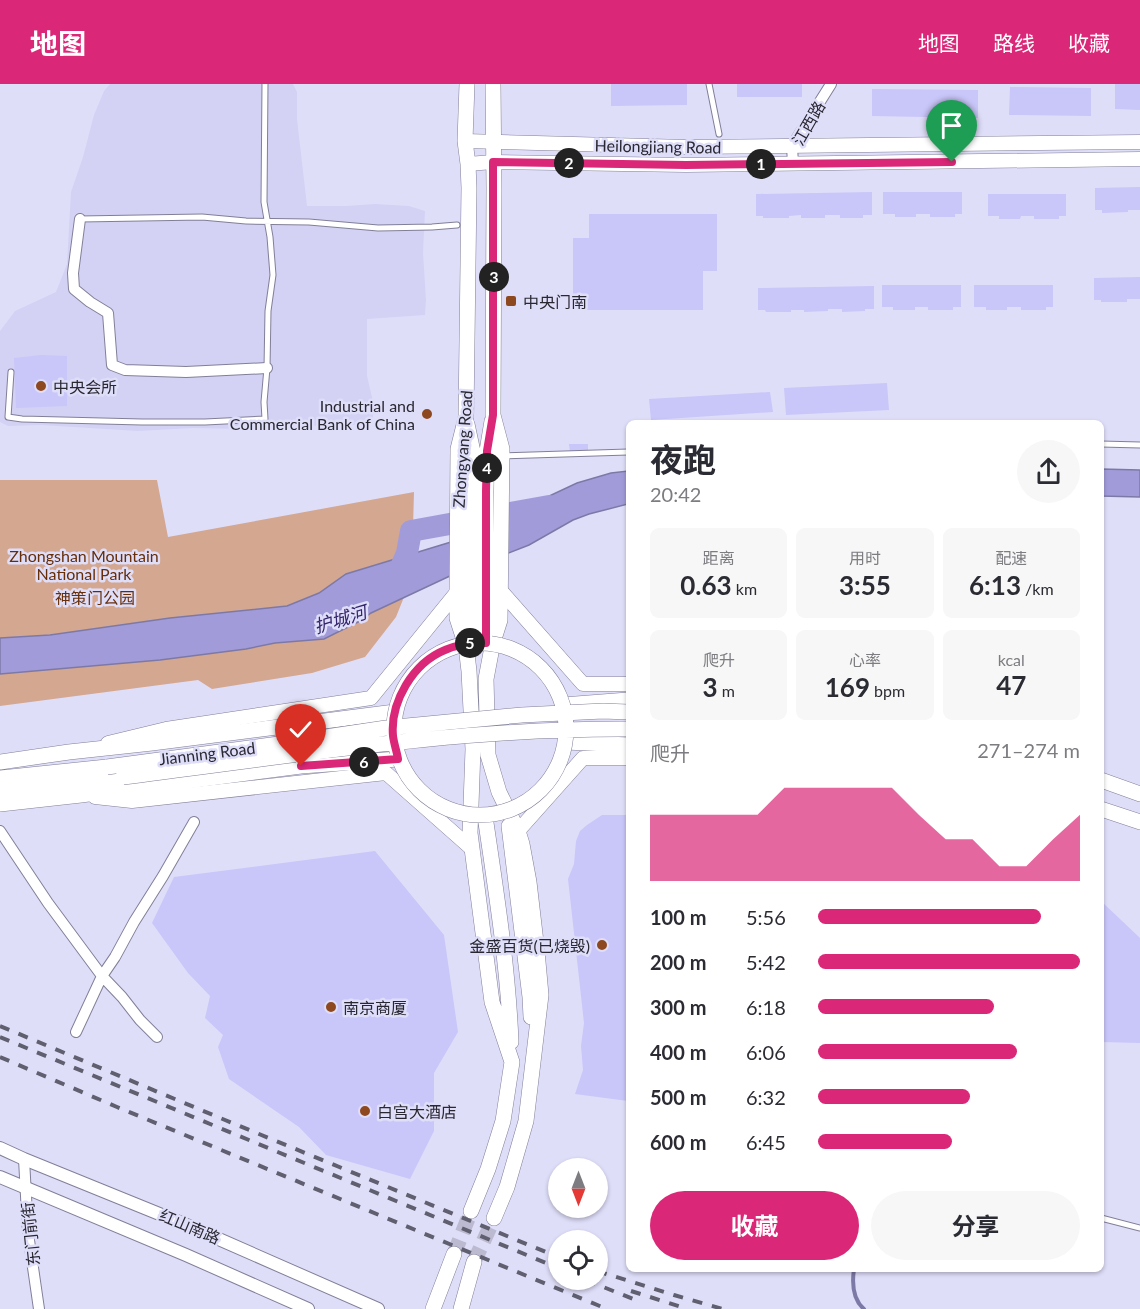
<!DOCTYPE html>
<html lang="zh">
<head>
<meta charset="utf-8">
<style>
	body { margin:0; font-family:Lato,"Noto Sans SC",sans-serif; background:#f7f7f7; color:#2b2b33; height:100vh; display:flex; flex-direction:column; font-size:22px; white-space:nowrap }
	* { box-sizing:border-box; margin:0 }
	p { font-size:20px; color:#7c7c81 }
	.icon { flex:none; width:33px; height:33px; fill:none; stroke:currentColor; stroke-width:2; stroke-linecap:round; stroke-linejoin:round }
	.map { position:relative; flex:1; overflow:hidden }
	.details { position:absolute; left:626px; top:336px; width:478px; height:852px; display:flex; flex-direction:column; background:#fff; border-radius:9px; box-shadow:0 2px 4px #0004 }
	.details>* { flex:none }
	.needle { width:39px; rotate:180deg }
	.buttons { position:absolute; left:548px; top:1074px; display:grid; gap:12px }
	.buttons a { display:grid; place-items:center; width:60px; height:60px; border-radius:50%; background:#fff; box-shadow:0 2px 4px #0004; font-size:30px }
	.pin { position:absolute; display:grid; place-items:center; width:51px; height:51px; color:#fff; margin:-62px -26px; border-radius:50% 50% 50% 0; rotate:-45deg; box-shadow:0 0 6px #0007 }
	.pin .icon { rotate:45deg }
	.km { position:absolute; width:30px; height:30px; margin:-15px; border-radius:50%; background:#222; color:#fff; font-size:16px; line-height:30px; text-align:center }
	.round { display:grid; place-items:center; flex:none; width:63px; height:63px; border-radius:32px; background:#f7f7f7 }
	.head { display:flex; align-items:center; justify-content:space-between; height:102px; padding:0 24px }
	h1 { font-size:33px; font-weight:700; line-height:45px }
	.figures { display:grid; grid-template-columns:repeat(3,1fr); gap:9px; height:102px; padding:6px 24px }
	.figures div { display:grid; align-content:center; border-radius:9px; background:#f7f7f7; text-align:center }
	.figures b { font-size:26px; font-weight:700 }
	.figures small { font-size:16px; font-weight:400 }
	.figures p { font-size:16px }
	.chart { height:168px; padding:12px 24px }
	.chart p { display:flex; justify-content:space-between }
	.chart svg { width:100%; height:108px; margin-top:6px; fill:#db2777; opacity:.7 }
	.primary-button { display:flex; gap:12px; margin-top:auto; padding:12px 24px }
	.primary-button a { flex:1; height:69px; border-radius:36px; background:#db2777; color:#fff; font-size:24px; font-weight:700; line-height:69px; text-align:center }
	.primary-button a+a { background:#f7f7f7; color:#2b2b33 }
	ul { padding:0 24px; list-style:none; font-size:20px }
	li { display:grid; grid-template-columns:96px 72px 1fr; align-items:center; height:45px }
	li i { height:15px; border-radius:8px; background:#db2777 }
	header { display:flex; align-items:center; gap:36px; box-sizing:border-box; height:84px; padding:0 30px; background:#db2777; color:#fff }
	header strong { font-size:28px }
	nav { display:flex; gap:33px; margin-inline-start:auto; font-size:21px }
	.map>svg:first-child { display:block }
</style>
</head>
<body>
<header>
<strong>地图</strong>
<nav><a>地图</a><a>路线</a><a>收藏</a></nav>
</header>
<div class="map">
<svg width="1140" height="1225" viewBox="0 0 1140 1225">
	<rect width="100%" height="100%" fill="#dfdef9"/>
	<path fill="#d3d2f4" d="M110 0H293L297 8V35L307 122H346L375 120 409 122 425 127 423 169 426 216 425 231 367 235V292L374 322 372 341H333L242 345 193 344 138 347 41 341 8 342 0 338V247L15 227 56 208 67 180 71 108 83 73 94 31 104 7Z"/>
	<path fill="#d4a791" d="M0 396H157L168 453 414 408 413 444 418 451 413 459 412 481 406 508 396 533 365 573 312 589 212 605 198 596 0 622Z"/>
	<path fill="#a19cd9" stroke="#7d79a7" stroke-width="1.5" d="M1101 385 1140 386V413L1101 412Z
		M628 387V420L589 430 573 436 529 461 452 491 371 529 360 537 324 555 275 559 246 565 160 576 0 590V554L50 551 170 534 287 522 319 509 346 490 451 458 577 399 611 389Z"/>
	<g fill="none" stroke-linecap="round" stroke-linejoin="round">
		<path stroke="#7d79a7" stroke-width="4" d="M854 1185C852 1199 852 1215 864 1225"/>
		<path stroke="#a19cd9" stroke-width="22" d="M394 499 407 469 411 447 549 422"/>
	</g>
	<path fill="#c9c6f9" d="M611 0H687V21L611 22Z
		M737 0H802V13H737Z
		M1115 0H1140V26L1115 25Z
		M1010 3 1091 4V32L1009 31Z
		M872 5 978 6V34L872 32Z
		M1140 103V126H1128V128L1102 129V126H1095V104Z
		M872 108V131H863V134H840V131H825V134H801V131L789 132V134H763V132H756V110Z
		M883 108H962V130H955V133H930V130H916V133H895V130H883Z
		M988 110H1066V132H1059V135H1034V132H1021L1020 135H999V132H988Z
		M589 130H717V187H703V226H573V154H589Z
		M1140 193V215H1127V218H1101V216H1094V194Z
		M882 201H961V223H953V226H928V223H915V226H893V223H882Z
		M974 201H1053V223H1046V226H1021V223H1007V226H986V223H974Z
		M874 202V225H865V227L842 228V225H828V227L804 228V226H791V228H766L765 226H758V204Z
		M41 271 67 272V322L16 324 14 274Z
		M887 299 889 326 786 331 784 304Z
		M770 308 773 328 651 336 649 315Z
		M569 360H588V368H570Z
		M602 731H628V1017L575 1010 583 986 581 962 584 939 568 795 574 780 576 757 580 747 587 741Z
		M375 767 444 851 458 948 434 989V1047L410 1095 326 1071 299 1043 229 995 218 963 223 951 205 934 210 912 188 889 152 839 174 793Z
		M1101 817 1140 854V959L1101 958Z"/>
	<g fill="none" stroke-linecap="round" stroke-linejoin="round">
		<path stroke="#bbbad1" stroke-width="15" stroke-dasharray="15 8" stroke-linecap="butt" d="M454 1170 471 1127
			M474 1178 494 1134"/>
		<g stroke="#817f98" stroke-width="7">
			<path id="service" d="M709 0 719 50
				M80 135 202 133 246 137 309 138 378 144 432 143 457 141
				M11 288 8 333 22 335 142 338H205L265 335 264 318 267 284 268 227 273 191 270 153 264 118 265 0
				M1101 360 1140 361
				M504 372 628 368
				M1101 1134 1140 1144"/>
		</g>
		<g stroke="#817f98" stroke-width="12">
			<path id="minor" d="M793 80 792 62 831 0
				M80 135 73 189 74 205 90 218 108 229 112 281 125 286 186 288 267 284
				M0 747 48 819 102 892 122 913 140 936 157 953
				M76 948 102 892 115 873 134 838 163 792 194 738
				M24 1075 28 1149 39 1225"/>
		</g>
		<g stroke="#817f98" stroke-width="14">
			<path id="tertiary" d="M0 1064 24 1075 189 1142 378 1225
				M0 1093 186 1171 308 1225"/>
		</g>
		<g stroke="#817f98" stroke-width="15">
			<path id="secondary" d="M465 57 687 63 1140 58
				M468 80 493 78 686 81 1140 75
				M501 507 583 600H628
				M108 659 166 645 371 614 457 508
				M95 713 132 717 386 689 472 765
				M518 747 583 674H628"/>
		</g>
		<g stroke="#817f98" stroke-width="16">
			<path id="primary" d="M467 0 465 57 468 80 469 104 466 333 458 365 457 508V534L466 562 469 587 473 665 470 749 492 918 512 978 503 1037 488 1085 471 1127
				M493 0 494 104 493 331 502 365 500 536 493 558 486 595 488 671 499 708 518 747 522 760 529 798 537 867 541 911 526 1037 507 1103 494 1134
				M467 340 473 368 471 559
				M486 559V407L487 367 492 337
				M563 621 628 616
				M566 658 628 661
				M0 678 69 668 152 659 395 628
				M0 694 107 683
				M1101 696 1140 710
				M0 709 123 693
				M0 720 81 711 301 682 398 675
				M1101 725 1140 738
				M485 732C496 807 508 882 511 958
				M509 742 530 913 531 933
				M433 1225 454 1170
				M461 1225 474 1178"/>
		</g>
		<use href="#service" stroke="#fff" stroke-width="5"/>
		<use href="#minor" stroke="#fff" stroke-width="10"/>
		<use href="#tertiary" stroke="#fff" stroke-width="12"/>
		<use href="#secondary" stroke="#fff" stroke-width="14"/>
		<use href="#primary" stroke="#fff" stroke-width="15"/>
		<path stroke="#605f6f" stroke-width="4" stroke-dasharray="10 10" stroke-linecap="butt" d="M0 942 225 1036 558 1173
			M0 953 558 1184
			M0 973 117 1023 607 1225
			M597 1187 674 1211 723 1225
			M586 1196 638 1217
			M631 1207 688 1225"/>
		<g stroke="#817f98" stroke-width="16" stroke-linecap="butt">
			<path id="primary-bridge" d="M394 645a86 86 0 1 1 172 0a86 86 0 1 1-172 0Z
				M107 683 286 659 386 644 522 631 603 627 628 628
				M123 693C291 672 459 644 628 645"/>
		</g>
		<use href="#primary-bridge" stroke="#fff" stroke-width="15"/>
	</g>
	<g fill="none" stroke-linecap="round" stroke-linejoin="round">
		<g stroke="#fff" stroke-width="12">
			<path id="route" d="M301 682 398 675C397 668 394 660 393 652 390 618 413 579 445 566 458 560 473 559 486 559V407L487 367 493 331V78L686 81 952 78"/>
		</g>
		<use href="#route" stroke="#db2777" stroke-width="8"/>
	</g>
	<g fill="#8d4820" stroke="#dfdef9" stroke-width="2">
		<rect x="505" y="211" width="12" height="12" rx="3"/>
		<circle cx="41" cy="302" r="6"/>
		<circle cx="427" cy="330" r="6"/>
		<circle cx="602" cy="861" r="6"/>
		<circle cx="331" cy="923" r="6"/>
		<circle cx="365" cy="1027" r="6"/>
	</g>
	<g text-anchor="middle" dominant-baseline="central" stroke-width="5" stroke-linejoin="round" paint-order="stroke">
		<g font-size="16" fill="#292832" stroke="#dfdef9">
			<text transform="translate(808 39) rotate(-60)">江西路</text>
			<text transform="translate(658 62) rotate(1)">Heilongjiang Road</text>
			<text transform="translate(462 365) rotate(-86)">Zhongyang Road</text>
			<text transform="translate(207 669) rotate(-7)">Jianning Road</text>
			<text transform="translate(190 1142) rotate(23)">红山南路</text>
			<text transform="translate(30 1150) rotate(-96)">东门前街</text>
		</g>
		<g font-size="16" fill="#292832" stroke="#dfdef9" text-anchor="start">
			<text x="523" y="217">中央门南</text>
			<text x="53" y="302">中央会所</text>
			<text x="415" y="321" text-anchor="end">Industrial and<tspan x="415" dy="18">Commercial Bank of China</tspan></text>
			<text x="590" y="861" text-anchor="end">金盛百货(已烧毁)</text>
			<text x="343" y="923">南京商厦</text>
			<text x="377" y="1027">白宫大酒店</text>
		</g>
		<g font-size="16" fill="#662d08" stroke="#dfdef9">
			<text x="84" y="471">Zhongshan Mountain<tspan x="84" dy="18">National Park</tspan></text>
			<text x="95" y="513">神策门公园</text>
		</g>
		<g font-size="18" font-style="italic" fill="#33246b" stroke="#dfdef9">
			<text transform="translate(340 535) rotate(-17)">护城河</text>
		</g>
	</g>
</svg>
<div class="buttons">
<a><svg class="needle" viewBox="-14 -14 28 28"><path d="M0-13l5 13h-10z" fill="#e53935"/><path d="M0 13l5-13h-10z" fill="#7c7c81"/></svg></a>
<a><svg class="icon" aria-label="locate" viewBox="0 0 24 24"><circle cx="12" cy="12" r="6"/><path d="M12 2v4M12 18v4M2 12h4M18 12h4"/></svg></a>
</div>
<div class="pin" style="left:952px;top:78px;background:#1e9e55"><svg class="icon" aria-label="arrive" viewBox="0 0 24 24"><path d="M6 21V4h12l-3 4 3 4H6"/></svg></div>
<div class="pin" style="left:301px;top:682px;background:#d93025"><svg class="icon" aria-label="check" viewBox="0 0 24 24"><path d="M5 12l5 5 9-10"/></svg></div>
<b class="km" style="left:761px;top:80px">1</b>
<b class="km" style="left:569px;top:79px">2</b>
<b class="km" style="left:494px;top:193px">3</b>
<b class="km" style="left:487px;top:384px">4</b>
<b class="km" style="left:470px;top:559px">5</b>
<b class="km" style="left:364px;top:678px">6</b>
<section class="details">
<div class="head"><div><h1>夜跑</h1><p>20:42</p></div><a class="round"><svg class="icon" aria-label="share" viewBox="0 0 24 24"><path d="M12 15V3M7 8l5-5 5 5M5 13v7h14v-7"/></svg></a></div>
<div class="figures">
<div><p>距离</p><b>0.63<small> km</small></b></div>
<div><p>用时</p><b>3:55</b></div>
<div><p>配速</p><b>6:13<small> /km</small></b></div>
</div>
<div class="figures">
<div><p>爬升</p><b>3<small> m</small></b></div>
<div><p>心率</p><b>169<small> bpm</small></b></div>
<div><p>kcal</p><b>47</b></div>
</div>
<div class="chart"><p><span>爬升</span>271–274 m</p>
<svg viewBox="0 0 160 44" preserveAspectRatio="none"><path d="M0 44V17L10 17L20 17L30 17L40 17L50 6L60 6L70 6L80 6L90 6L100 17L110 27L120 27L130 38L140 38L150 27L160 17V44z"/></svg>
</div>
<ul>
<li><b>100 m</b>5:56<i style="width:85%"></i></li>
<li><b>200 m</b>5:42<i style="width:100%"></i></li>
<li><b>300 m</b>6:18<i style="width:67%"></i></li>
<li><b>400 m</b>6:06<i style="width:76%"></i></li>
<li><b>500 m</b>6:32<i style="width:58%"></i></li>
<li><b>600 m</b>6:45<i style="width:51%"></i></li>
</ul>
<div class="primary-button"><a>收藏</a><a>分享</a></div>
</section>
</div>
</body>
</html>
